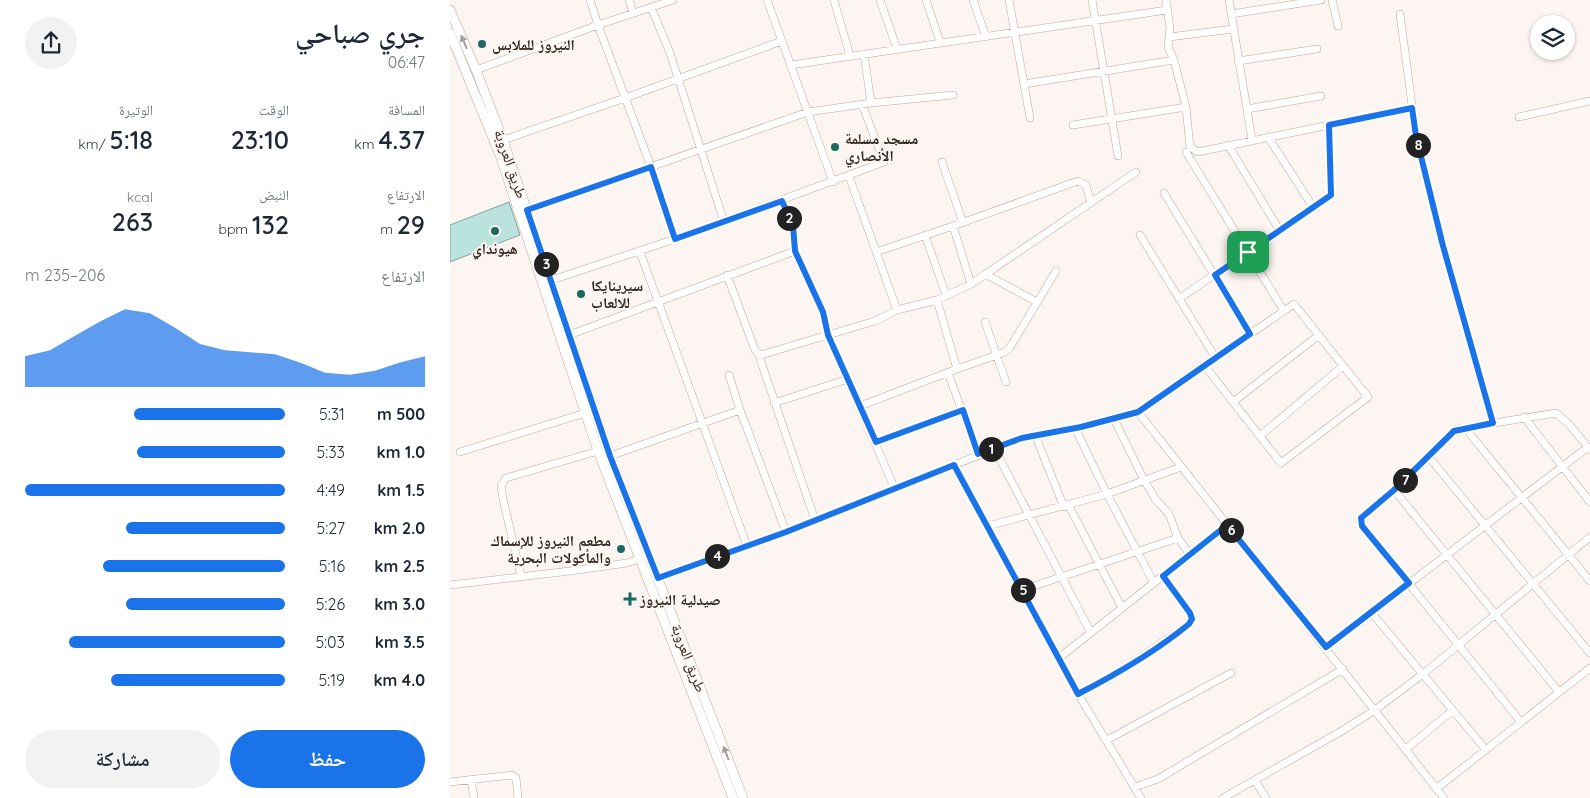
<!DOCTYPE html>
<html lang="ar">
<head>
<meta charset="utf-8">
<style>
	body { margin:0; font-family:Quicksand,"Noto Naskh Arabic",sans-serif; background:#f2f2f3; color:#1f2937; direction:rtl; height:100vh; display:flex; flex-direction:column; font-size:19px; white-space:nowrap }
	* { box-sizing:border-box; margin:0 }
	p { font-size:16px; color:#747a83 }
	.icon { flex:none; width:28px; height:28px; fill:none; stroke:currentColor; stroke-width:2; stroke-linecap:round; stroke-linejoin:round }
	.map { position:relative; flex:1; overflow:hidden; direction:ltr }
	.panel { display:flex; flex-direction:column; background:#fff; width:450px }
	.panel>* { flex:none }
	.tools { position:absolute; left:1080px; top:15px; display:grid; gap:10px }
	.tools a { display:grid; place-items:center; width:45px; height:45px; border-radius:50%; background:#fff; box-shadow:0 1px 4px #0004; font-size:25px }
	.pin { position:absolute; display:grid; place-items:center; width:42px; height:42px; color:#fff; margin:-21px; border-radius:10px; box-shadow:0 2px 8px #0006 }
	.km { position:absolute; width:25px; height:25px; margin:-12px; border-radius:50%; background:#222; color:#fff; font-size:14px; line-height:25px; text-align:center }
	.round { display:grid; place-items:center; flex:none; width:52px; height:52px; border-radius:26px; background:#f2f2f3 }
	.summary { display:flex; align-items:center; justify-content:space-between; height:85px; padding:0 25px }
	h1 { font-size:28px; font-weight:600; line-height:38px }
	.stats { display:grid; grid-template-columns:repeat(3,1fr); gap:8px; height:85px; padding:5px 25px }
	.stats div { display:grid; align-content:center }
	.stats b { font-size:25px; font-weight:600 }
	.stats small { font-size:14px; font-weight:400 }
	.stats p { font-size:14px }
	.chart { height:140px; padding:10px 25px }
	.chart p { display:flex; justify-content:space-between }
	.chart svg { width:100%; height:90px; margin-top:5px; fill:#1a73e8; opacity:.7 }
	.primary-button { display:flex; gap:10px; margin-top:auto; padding:10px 25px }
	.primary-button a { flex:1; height:58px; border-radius:30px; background:#1a73e8; color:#fff; font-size:20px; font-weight:600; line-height:58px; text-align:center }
	.primary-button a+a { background:#f2f2f3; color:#1f2937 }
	ul { padding:0 25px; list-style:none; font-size:16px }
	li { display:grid; grid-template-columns:80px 60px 1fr; align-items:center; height:38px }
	li i { height:12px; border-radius:6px; background:#1a73e8 }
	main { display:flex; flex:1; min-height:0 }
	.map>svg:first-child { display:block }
</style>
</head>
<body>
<main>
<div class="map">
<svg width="1140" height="798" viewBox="0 0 1140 798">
	<rect width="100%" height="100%" fill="#fcf5f1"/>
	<path fill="#bbe3de" stroke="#7fa6a1" d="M59 202 70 235 0 262V225Z"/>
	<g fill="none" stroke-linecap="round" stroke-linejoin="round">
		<g stroke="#c6a597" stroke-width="8">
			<path id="minor" d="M179 0 183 13
				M223 0 148 25 201 167 225 239
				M317 0 383 182
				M384 0 400 56
				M430 0 447 49
				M476 0 490 42
				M523 0 536 37
				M559 0 580 118
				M642 0 668 156
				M716 0 720 28 718 47 724 60 736 107 740 147 748 152 962 108
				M779 0 802 140
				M882 0 888 26
				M201 7 220 53 274 222
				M781 14 871 0
				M950 14 966 136 993 246 1043 423
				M719 37 783 29
				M414 54 421 103
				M788 61 867 49
				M341 65 717 10
				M26 70 148 25 140 0
				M574 84 724 60
				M797 109 871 96
				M1069 117 1140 101
				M623 125 736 107
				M818 137 863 207
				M53 140 175 98 332 41
				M778 145 830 231
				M492 162 513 223
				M399 176 447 310
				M714 193 800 334
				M332 201 343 225 345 251 373 312 378 335 445 489
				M77 210 358 112 421 103 503 95
				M503 226 628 181 636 185 641 203
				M475 235 496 295
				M690 235 765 357
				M190 252 297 546
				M426 252 503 226 521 284
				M535 274 587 302
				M277 275 305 350 311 355 425 321 447 310 487 300
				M102 280 225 239 434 162 412 104
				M730 298 881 195 879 125
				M535 322 556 382
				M119 335 345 251
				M308 353 365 520
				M754 365 834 311
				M507 369 553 353 559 349 606 271
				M498 373 528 454
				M279 375 290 410
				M783 402 869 335
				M324 403 398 379
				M410 406 507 369 487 300 521 284 686 172
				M688 412 754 365 831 463 918 397 844 304 834 311 736 152
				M1074 417 1140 502
				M664 419 694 480 706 500 719 514 728 538 740 555
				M625 428 657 494 704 583
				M1015 428 1140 581
				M585 435 614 507
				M810 436 893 366
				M426 442 513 409
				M544 448 641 633
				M10 452 135 413
				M160 456 290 410 336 532
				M978 456 1140 653
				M504 465 628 694 691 798
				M944 490 1109 692
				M619 506 672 608
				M538 526 657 494 731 467
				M71 576 53 499 51 486 56 478 148 451
				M208 577 336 532 572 438 631 427 688 412 994 798
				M0 585 120 571 177 563 195 557
				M572 590 728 538
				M921 612 1036 750
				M876 647 1138 447
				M609 658 777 525
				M628 694 660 678 739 624 742 619 740 613 713 576
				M1071 722 912 526 910 520 915 514 944 490 1007 429 1106 413 1119 424 1140 450
				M657 740 781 673
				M956 749 1002 711
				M21 779 24 798
				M805 781 816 798
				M0 782 62 775 66 778 68 798
				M685 787 708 779 893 669
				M986 789 1140 668
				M773 798 890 732 925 710 973 674 1140 537"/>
		</g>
		<g stroke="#c6a597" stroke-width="10">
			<path id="major" d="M0 10 26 70 53 140 160 456 293 798
				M0 33 50 155 148 451 283 798"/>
		</g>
		<use href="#minor" stroke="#fff" stroke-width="7"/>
		<use href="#major" stroke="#fff" stroke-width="9"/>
	</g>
	<defs><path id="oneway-solid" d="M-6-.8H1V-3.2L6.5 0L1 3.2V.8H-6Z" transform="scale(1.25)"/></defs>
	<g fill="#a39e9b">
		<use href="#oneway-solid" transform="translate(14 42) rotate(-113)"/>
		<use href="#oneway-solid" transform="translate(276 753) rotate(-111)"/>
	</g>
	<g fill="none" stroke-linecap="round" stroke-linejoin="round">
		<g stroke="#fff" stroke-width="10">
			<path id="route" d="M962 108 966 136 993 246 1043 423 1004 431 944 490 911 518 912 526 959 583 876 647 777 525 713 576 740 613 742 619 739 624C705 652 667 674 628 694L504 465 336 532 208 578 160 456 77 210 201 167 225 239 332 201 343 225 345 251 373 312 378 335 426 442 513 410 528 454 572 438 631 427 688 412 800 334 765 275 881 195 879 125Z"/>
		</g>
		<use href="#route" stroke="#1a73e8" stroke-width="6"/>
	</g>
	<g fill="#1d6861" stroke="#fcf5f1" stroke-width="2">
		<circle cx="32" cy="44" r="5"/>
		<circle cx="385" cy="147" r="5"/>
		<circle cx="45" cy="231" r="5"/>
		<circle cx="131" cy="294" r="5"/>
		<circle cx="171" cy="549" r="5"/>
		<path d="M177.5 591.5h5v5h5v5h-5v5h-5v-5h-5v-5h5z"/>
	</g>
	<g text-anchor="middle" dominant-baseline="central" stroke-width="4" stroke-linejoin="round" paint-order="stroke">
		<g font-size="15" font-weight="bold" fill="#332721" stroke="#fcf5f1" text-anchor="start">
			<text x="42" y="44">النيروز للملابس</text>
			<text x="395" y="138">مسجد مسلمة<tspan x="395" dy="17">الأنصاري</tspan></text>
			<text x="45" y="248" text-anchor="middle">هيونداي</text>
			<text x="141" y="285">سيرينايكا<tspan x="141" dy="17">للالعاب</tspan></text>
			<text x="161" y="540" text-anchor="end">مطعم النيروز للإسماك<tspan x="161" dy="17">والمأكولات البحرية</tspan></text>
			<text x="190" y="599">صيدلية النيروز</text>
		</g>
		<g font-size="15" fill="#332721" stroke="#fcf5f1">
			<text transform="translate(61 164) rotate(71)">طريق العروبة</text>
			<text transform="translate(239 658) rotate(69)">طريق العروبة</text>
		</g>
	</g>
</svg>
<div class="tools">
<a><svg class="icon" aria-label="layers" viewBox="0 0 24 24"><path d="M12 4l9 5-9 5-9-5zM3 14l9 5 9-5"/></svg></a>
</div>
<div class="pin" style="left:798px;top:252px;background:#1e9e55"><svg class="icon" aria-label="arrive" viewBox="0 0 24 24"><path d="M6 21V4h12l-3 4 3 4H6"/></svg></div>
<b class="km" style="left:541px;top:449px">1</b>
<b class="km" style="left:339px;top:218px">2</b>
<b class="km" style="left:96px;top:264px">3</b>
<b class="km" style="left:267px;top:556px">4</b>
<b class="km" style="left:573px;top:590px">5</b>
<b class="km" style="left:781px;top:530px">6</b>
<b class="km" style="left:955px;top:480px">7</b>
<b class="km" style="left:968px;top:145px">8</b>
</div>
<section class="panel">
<div class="summary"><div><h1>جري صباحي</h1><p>06:47</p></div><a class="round"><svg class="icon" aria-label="share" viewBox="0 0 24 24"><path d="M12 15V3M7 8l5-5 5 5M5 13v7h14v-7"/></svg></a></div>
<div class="stats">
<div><p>المسافة</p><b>4.37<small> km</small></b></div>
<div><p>الوقت</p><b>23:10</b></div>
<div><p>الوتيرة</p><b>5:18<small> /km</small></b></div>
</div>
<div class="stats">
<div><p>الارتفاع</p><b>29<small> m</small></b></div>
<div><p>النبض</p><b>132<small> bpm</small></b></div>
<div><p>kcal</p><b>263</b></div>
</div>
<div class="chart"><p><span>الارتفاع</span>206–235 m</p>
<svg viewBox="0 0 160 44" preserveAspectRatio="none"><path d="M0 44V29L10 26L20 19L30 12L40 6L50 8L60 15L70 23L80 26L90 27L100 28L110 32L120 37L130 38L140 36L150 32L160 29V44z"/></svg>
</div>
<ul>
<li><b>500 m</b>5:31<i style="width:58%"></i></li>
<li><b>1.0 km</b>5:33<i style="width:57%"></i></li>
<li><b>1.5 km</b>4:49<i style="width:100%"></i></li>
<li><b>2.0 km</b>5:27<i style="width:61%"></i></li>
<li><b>2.5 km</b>5:16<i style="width:70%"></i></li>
<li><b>3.0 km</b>5:26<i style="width:61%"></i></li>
<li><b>3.5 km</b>5:03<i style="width:83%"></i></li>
<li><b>4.0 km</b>5:19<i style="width:67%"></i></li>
</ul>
<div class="primary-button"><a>حفظ</a><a>مشاركة</a></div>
</section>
</main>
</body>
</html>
